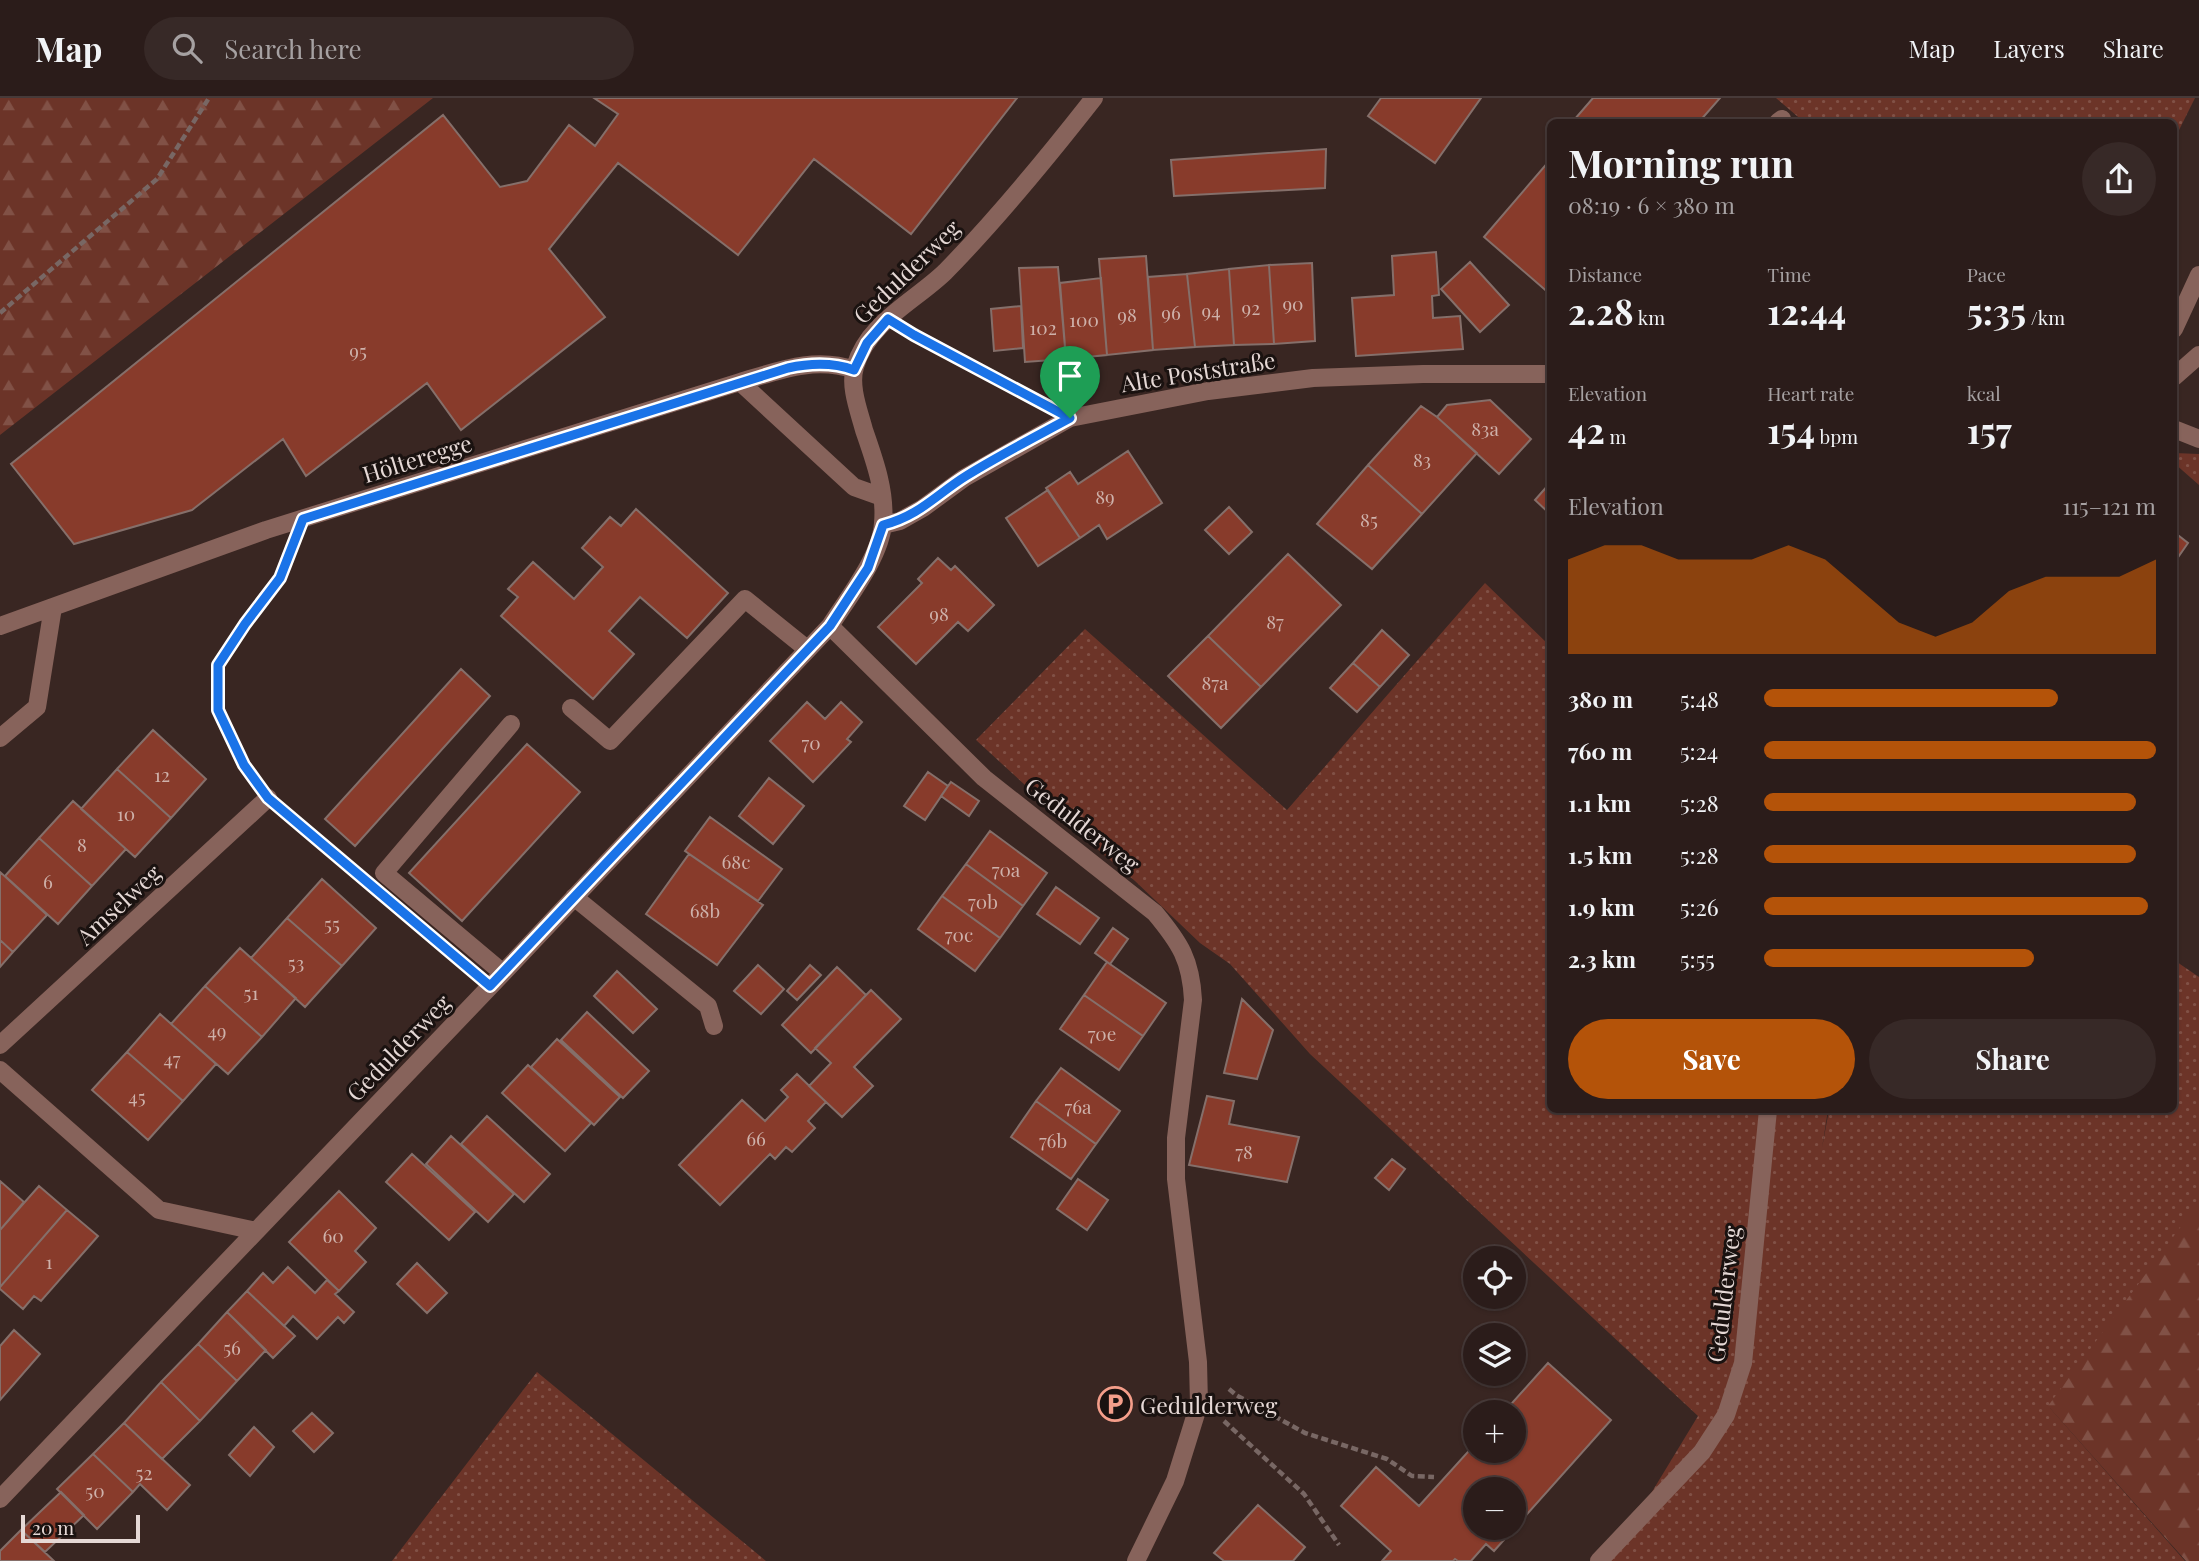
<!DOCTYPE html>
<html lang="en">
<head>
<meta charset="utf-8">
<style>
	body { margin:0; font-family:"Playfair Display",serif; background:#372927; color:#f1f3f6; height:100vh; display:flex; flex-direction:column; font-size:26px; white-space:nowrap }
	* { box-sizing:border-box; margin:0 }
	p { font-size:23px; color:#a6a1a2 }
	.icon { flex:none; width:38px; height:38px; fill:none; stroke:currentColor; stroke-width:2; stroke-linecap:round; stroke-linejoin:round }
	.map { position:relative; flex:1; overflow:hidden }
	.sheet { position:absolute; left:1547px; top:21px; width:630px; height:994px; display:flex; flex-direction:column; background:#2b1c1a; border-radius:10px; box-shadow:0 2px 5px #0004,0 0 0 2px #473a39 }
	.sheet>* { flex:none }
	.controls { position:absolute; left:1463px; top:1148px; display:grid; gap:14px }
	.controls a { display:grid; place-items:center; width:63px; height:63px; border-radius:50%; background:#2b1c1a; box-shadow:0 2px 5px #0004,0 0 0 2px #473a39; font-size:35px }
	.scale { position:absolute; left:21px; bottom:18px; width:119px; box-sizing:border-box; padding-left:7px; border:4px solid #e5d8d5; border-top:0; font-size:19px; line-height:24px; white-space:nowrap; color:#e5d8d5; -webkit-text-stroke:5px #1a1210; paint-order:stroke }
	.pin { position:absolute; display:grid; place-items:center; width:60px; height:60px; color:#fff; margin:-72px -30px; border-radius:50% 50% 50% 0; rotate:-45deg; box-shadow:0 0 7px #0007 }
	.pin .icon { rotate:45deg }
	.round { display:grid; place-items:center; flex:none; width:74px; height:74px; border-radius:37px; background:#372927 }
	.overview { display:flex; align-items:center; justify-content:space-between; height:119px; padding:0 21px }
	h1 { font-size:38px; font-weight:700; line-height:52px }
	.figures { display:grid; grid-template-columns:repeat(3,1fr); gap:10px; height:119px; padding:7px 21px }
	.figures div { display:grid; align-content:center }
	.figures b { font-size:35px; font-weight:700 }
	.figures small { font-size:19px; font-weight:400 }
	.figures p { font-size:19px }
	.chart { height:196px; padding:14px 21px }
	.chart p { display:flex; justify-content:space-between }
	.chart svg { width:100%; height:126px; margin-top:7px; fill:#b45309; opacity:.7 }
	.button { display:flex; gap:14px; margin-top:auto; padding:14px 21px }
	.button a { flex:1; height:80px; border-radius:42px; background:#b45309; color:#fff; font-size:28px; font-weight:700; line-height:80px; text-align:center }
	.button a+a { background:#372927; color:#f1f3f6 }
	ul { padding:0 21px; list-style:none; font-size:23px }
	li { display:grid; grid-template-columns:112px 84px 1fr; align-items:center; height:52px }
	li i { height:18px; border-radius:9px; background:#b45309 }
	header { display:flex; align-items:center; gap:42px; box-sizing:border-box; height:98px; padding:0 35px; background:#2b1c1a; border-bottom:2px solid #473a39 }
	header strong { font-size:33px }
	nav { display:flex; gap:38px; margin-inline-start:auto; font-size:24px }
	.search { width:490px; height:63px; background:#372927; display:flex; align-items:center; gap:18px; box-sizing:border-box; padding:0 24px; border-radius:38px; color:#a6a1a2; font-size:26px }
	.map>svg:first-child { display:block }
</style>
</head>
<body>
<header>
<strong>Map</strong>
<div class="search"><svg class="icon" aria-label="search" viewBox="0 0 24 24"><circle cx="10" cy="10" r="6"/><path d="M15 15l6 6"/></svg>Search here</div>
<nav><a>Map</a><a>Layers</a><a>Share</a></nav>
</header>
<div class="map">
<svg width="2199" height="1463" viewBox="0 0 2199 1463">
	<defs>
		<pattern id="grass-dots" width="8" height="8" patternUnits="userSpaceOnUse" patternTransform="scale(1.75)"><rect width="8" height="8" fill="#6c3428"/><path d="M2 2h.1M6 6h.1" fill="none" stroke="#815146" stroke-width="1.8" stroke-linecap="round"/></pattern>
		<pattern id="forest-firs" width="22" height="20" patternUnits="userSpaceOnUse" patternTransform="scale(1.75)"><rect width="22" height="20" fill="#6c3428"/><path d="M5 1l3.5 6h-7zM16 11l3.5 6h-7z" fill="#815146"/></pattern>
	</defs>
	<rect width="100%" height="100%" fill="#392622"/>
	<path fill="url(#grass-dots)" d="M1776 0H2195L2174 42V24H1804Z
		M2174 355 2199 356V387L2174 365Z
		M1485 485 1550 548V1012H1828L1822 1050 1829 1012H2174V862L2199 879V1106L2050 1310 2185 1463H1610L1698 1318 1310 956 1230 866 1200 845 1135 783 1063 722 976 642 1085 531 1287 712Z
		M537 1274 766 1463H392Z"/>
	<path fill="url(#forest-firs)" d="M0 0H433L0 337Z
		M2199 1104V1463H2186L2048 1308Z"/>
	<path fill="#883b2b" stroke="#856f6a" stroke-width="2" fill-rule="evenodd" d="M594 0H1017L911 136 814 61 738 157 618 65 549 151 605 219 461 332 427 285 306 378 283 341 192 412 74 446 11 366 443 17 500 89 527 83 569 27 595 48 618 16Z
		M1381 0H1481L1435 65 1368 18Z
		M1593 0H1720L1699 24H1576L1574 22Z
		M1326 51 1325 90 1174 98 1171 62Z
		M1550 62V196L1484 139Z
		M1436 154 1439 197 1432 198 1433 220 1460 218 1463 251 1356 258 1352 200 1394 197 1392 158Z
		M1146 158 1153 252 1107 257 1099 161Z
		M1470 164 1509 207 1480 234 1441 191Z
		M1312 165 1315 243 1274 246 1269 167Z
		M1269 167 1274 246 1234 247 1229 171Z
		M1058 169 1066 261 1025 264 1019 170Z
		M1229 171 1234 247 1195 249 1187 176Z
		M1187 176 1195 249 1153 252 1148 179Z
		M1101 180 1107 257 1066 261 1060 185Z
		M1021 208 1023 250 994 253 991 211Z
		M1490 302 1531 341 1499 376 1437 319 1447 307Z
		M1421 308 1437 319 1477 355 1422 416 1368 367Z
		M1128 353 1162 405 1107 441 1099 427 1080 440 1046 390 1070 374 1078 386Z
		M1368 367 1422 416 1372 471 1317 426Z
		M1550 385V416L1535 402Z
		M1048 392 1080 440 1038 468 1006 420Z
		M1229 409 1252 434 1229 456 1205 432Z
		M636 411 728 495 687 540 640 499 609 533 634 556 593 601 501 518 518 499 508 491 533 464 574 501 603 469 582 450 610 419 621 428Z
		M2174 434 2188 445 2174 465Z
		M1288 456 1341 507 1261 589 1208 538Z
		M938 460 951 472 955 468 994 507 968 533 958 524 916 566 878 529 922 485 918 481Z
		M1382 532 1409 557 1380 589 1353 565Z
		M1208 538 1261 589 1221 630 1168 578Z
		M1353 565 1380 589 1357 614 1330 590Z
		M461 571 490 598 355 748 325 721Z
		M807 604 825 621 841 604 862 624 847 641 851 644 813 684 770 643Z
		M153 632 206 681 171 720 117 671Z
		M527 646 580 694 462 823 409 775Z
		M117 671 171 720 135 759 81 711Z
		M928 674 948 688 925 722 904 708Z
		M769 680 804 708 773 746 739 718Z
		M951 684 979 703 969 718 941 698Z
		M73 703 126 751 92 788 39 740Z
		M710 719 782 771 758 803 685 753Z
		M990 733 1047 775 1023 808 966 766Z
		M39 740 92 788 58 826 5 778Z
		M689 756 763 807 717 867 646 816Z
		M966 766 1023 808 1000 840 942 798Z
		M0 774 47 817 13 854 0 842Z
		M322 781 376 830 342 868 287 820Z
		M1056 789 1099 820 1080 846 1037 816Z
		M942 798 1000 840 975 873 918 831Z
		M287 820 342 868 305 909 251 860Z
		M1113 830 1128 841 1110 866 1095 855Z
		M0 842 13 854 0 869Z
		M240 850 296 900 262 939 205 888Z
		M1107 864 1166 905 1143 938 1084 897Z
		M758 867 784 891 761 916 734 893Z
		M810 867 821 877 797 902 787 893Z
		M837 869 866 897 811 955 782 927Z
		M617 873 657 911 633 935 594 898Z
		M205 888 262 939 228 976 171 926Z
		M871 892 901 921 854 969 873 988 842 1019 809 988 831 965 815 950Z
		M1084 897 1143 938 1119 972 1060 931Z
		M1242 901 1273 932 1257 981 1224 975Z
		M587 914 649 973 623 1000 561 942Z
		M160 916 216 966 183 1003 127 954Z
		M557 941 620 999 594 1027 531 969Z
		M127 954 183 1003 148 1042 92 992Z
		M528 967 591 1025 565 1053 502 995Z
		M1061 970 1120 1013 1096 1046 1036 1003Z
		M797 976 826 1004 808 1023 815 1030 792 1054 786 1049 775 1061 770 1056 720 1107 679 1067 742 1002 765 1023 788 999 781 992Z
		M1207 998 1234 1003 1229 1026 1299 1039 1287 1084 1189 1067Z
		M1036 1003 1096 1046 1071 1081 1011 1039Z
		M487 1018 550 1076 524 1104 461 1046Z
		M451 1038 514 1096 488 1124 426 1066Z
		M412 1056 475 1114 449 1142 386 1084Z
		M1392 1061 1405 1071 1389 1092 1375 1080Z
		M1078 1081 1108 1102 1087 1132 1057 1111Z
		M0 1083 24 1104 0 1132Z
		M39 1088 67 1112 0 1189V1132Z
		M339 1093 376 1130 355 1153 366 1164 339 1193 289 1144Z
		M67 1112 98 1138 41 1203 34 1198 23 1211 0 1191V1189Z
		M417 1165 447 1195 427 1215 397 1186Z
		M288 1169 315 1195 327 1182 339 1193 335 1196 354 1214 344 1225 338 1219 317 1241 293 1218 284 1228 247 1193 263 1175 273 1185Z
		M247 1193 295 1238 273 1260 227 1214Z
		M227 1214 266 1252 237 1283 198 1246Z
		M14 1232 40 1256 0 1302V1248Z
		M198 1246 237 1283 200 1323 161 1284Z
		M1548 1265 1611 1322 1494 1453 1486 1446 1471 1463H1458L1455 1461 1453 1463H1382L1391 1453 1341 1408 1376 1369 1419 1408 1475 1346V1353H1514V1314H1504ZM1475 1391H1514V1430H1475Z
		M161 1284 200 1323 162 1361 124 1325Z
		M312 1315 333 1335 314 1354 293 1333Z
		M124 1325 190 1387 167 1412 140 1386 133 1394 93 1356Z
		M254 1329 274 1349 250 1378 229 1357Z
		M93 1356 133 1394 97 1431 57 1391Z
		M61 1394 84 1417 45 1454 21 1432Z
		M1258 1407 1305 1449 1293 1463H1224L1214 1455Z
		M21 1432 54 1463H0V1453Z"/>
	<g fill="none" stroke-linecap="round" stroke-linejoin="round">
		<path stroke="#786764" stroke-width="4.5" stroke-dasharray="7 3.5" stroke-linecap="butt" d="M0 215 157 81 209 0
			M913 236 1041 304
			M252 678 244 667 218 612V567L245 526 280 480 290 455
			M288 717 357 775
			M1229 1291 1236 1297 1305 1335 1387 1361 1412 1378 1434 1379
			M1224 1323 1304 1396 1339 1447"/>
		<path stroke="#87635b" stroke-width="18" d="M1778 24 1782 21
			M2174 231 2199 177
			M2174 279 2199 257
			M740 284 854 389 882 399
			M2174 331 2199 341
			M883 427 900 423 923 410 964 380 1070 320 1208 293 1313 280 1423 276H1550
			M0 528 266 432 740 284C778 273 815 258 854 272
			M830 528 984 680 1155 815C1180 845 1191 862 1193 902L1176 1040V1081L1198 1264 1199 1306 1175 1383 1136 1463
			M571 610 610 643 745 501 807 551
			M0 640 37 609 53 509
			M574 799 708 908 714 928
			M503 875 384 775 511 626
			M0 947 268 700
			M0 972 159 1112 256 1133
			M0 1401 503 875 830 528C848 500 881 458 883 425 886 393 874 361 864 332 859 313 849 288 855 269 867 225 915 203 945 174 999 119 1047 60 1094 0
			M1599 1463 1702 1354 1726 1317 1743 1265 1768 1012"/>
	</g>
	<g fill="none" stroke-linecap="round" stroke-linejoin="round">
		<g stroke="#fff" stroke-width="14">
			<path id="route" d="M888 221 914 237 1070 320C1035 339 1000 357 966 378 937 396 919 418 883 427L868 470 830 528 490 888 268 700 244 667 218 612V567L245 526 280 480 303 421 788 270C811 265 832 264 854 272L867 245Z"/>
		</g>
		<use href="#route" stroke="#1a73e8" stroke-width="9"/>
	</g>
	<defs>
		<g id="parking-ring" transform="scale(1.75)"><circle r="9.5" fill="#1a1210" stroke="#f49e8a" stroke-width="1.5"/><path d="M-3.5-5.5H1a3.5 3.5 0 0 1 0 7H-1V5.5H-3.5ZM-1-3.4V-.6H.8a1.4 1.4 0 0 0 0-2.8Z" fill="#f49e8a"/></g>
	</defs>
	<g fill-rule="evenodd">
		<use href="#parking-ring" x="1115" y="1306"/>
	</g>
	<g text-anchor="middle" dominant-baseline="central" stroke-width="6" stroke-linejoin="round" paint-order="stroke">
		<g font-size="19" fill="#ceb1aa">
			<text x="1293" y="205">90</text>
			<text x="1251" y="209">92</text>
			<text x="1211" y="212">94</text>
			<text x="1171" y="214">96</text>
			<text x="1127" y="216">98</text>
			<text x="1084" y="221">100</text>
			<text x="1043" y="229">102</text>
			<text x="358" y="252">95</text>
			<text x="1485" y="330">83a</text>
			<text x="1422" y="361">83</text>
			<text x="1105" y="398">89</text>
			<text x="1369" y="421">85</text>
			<text x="939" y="515">98</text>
			<text x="1275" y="523">87</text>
			<text x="1215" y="584">87a</text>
			<text x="811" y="644">70</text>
			<text x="162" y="676">12</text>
			<text x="126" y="715">10</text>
			<text x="82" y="746">8</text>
			<text x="736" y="763">68c</text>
			<text x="1006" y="771">70a</text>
			<text x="48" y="783">6</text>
			<text x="983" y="803">70b</text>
			<text x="705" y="812">68b</text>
			<text x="332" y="825">55</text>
			<text x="959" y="836">70c</text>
			<text x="296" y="864">53</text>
			<text x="251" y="894">51</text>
			<text x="217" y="932">49</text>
			<text x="1102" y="935">70e</text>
			<text x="172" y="960">47</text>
			<text x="137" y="998">45</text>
			<text x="1078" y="1008">76a</text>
			<text x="756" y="1040">66</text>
			<text x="1053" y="1042">76b</text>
			<text x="1244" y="1053">78</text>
			<text x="333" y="1137">60</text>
			<text x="49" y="1163">1</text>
			<text x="232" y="1249">56</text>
			<text x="144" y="1374">52</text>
			<text x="95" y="1392">50</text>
		</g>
		<g font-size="23" fill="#e5d8d5" stroke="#1a1210">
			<text transform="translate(906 173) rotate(-44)">Gedulderweg</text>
			<text transform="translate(1198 273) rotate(-9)">Alte Poststraße</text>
			<text transform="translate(417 360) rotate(-17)">Hölteregge</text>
			<text transform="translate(1083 726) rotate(38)">Gedulderweg</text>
			<text transform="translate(118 806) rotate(-43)">Amselweg</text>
			<text transform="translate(398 949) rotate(-46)">Gedulderweg</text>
			<text transform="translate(1723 1196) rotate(-83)">Gedulderweg</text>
		</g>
		<g font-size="23" fill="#e5d8d5" stroke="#1a1210" text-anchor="start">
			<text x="1140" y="1306">Gedulderweg</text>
		</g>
	</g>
</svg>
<div class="controls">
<a><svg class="icon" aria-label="locate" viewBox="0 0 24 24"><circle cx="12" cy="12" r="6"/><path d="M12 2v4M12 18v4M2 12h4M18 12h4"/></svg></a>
<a><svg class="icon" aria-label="layers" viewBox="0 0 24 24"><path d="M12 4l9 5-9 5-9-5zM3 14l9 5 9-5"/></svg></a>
<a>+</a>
<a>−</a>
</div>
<div class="scale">20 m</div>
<div class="pin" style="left:1070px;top:320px;background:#1e9e55"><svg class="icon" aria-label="arrive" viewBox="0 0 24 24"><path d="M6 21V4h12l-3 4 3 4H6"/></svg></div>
<section class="sheet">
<div class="overview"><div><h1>Morning run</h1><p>08:19 · 6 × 380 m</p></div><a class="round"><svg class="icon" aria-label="share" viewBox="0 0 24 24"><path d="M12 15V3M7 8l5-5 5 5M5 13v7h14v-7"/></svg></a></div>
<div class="figures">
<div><p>Distance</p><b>2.28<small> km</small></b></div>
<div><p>Time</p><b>12:44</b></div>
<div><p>Pace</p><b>5:35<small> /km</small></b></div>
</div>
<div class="figures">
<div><p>Elevation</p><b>42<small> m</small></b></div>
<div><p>Heart rate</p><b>154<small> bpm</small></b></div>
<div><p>kcal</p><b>157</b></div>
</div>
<div class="chart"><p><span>Elevation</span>115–121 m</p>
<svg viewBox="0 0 160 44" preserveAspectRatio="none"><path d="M0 44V11L10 6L20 6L30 11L40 11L50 11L60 6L70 11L80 22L90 33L100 38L110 33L120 22L130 17L140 17L150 17L160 11V44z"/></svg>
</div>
<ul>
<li><b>380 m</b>5:48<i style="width:75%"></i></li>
<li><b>760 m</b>5:24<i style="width:100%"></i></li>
<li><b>1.1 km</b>5:28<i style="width:95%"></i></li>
<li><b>1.5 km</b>5:28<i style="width:95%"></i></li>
<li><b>1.9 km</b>5:26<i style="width:98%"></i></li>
<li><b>2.3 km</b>5:55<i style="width:69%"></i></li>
</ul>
<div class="button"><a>Save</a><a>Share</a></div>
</section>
</div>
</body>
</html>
